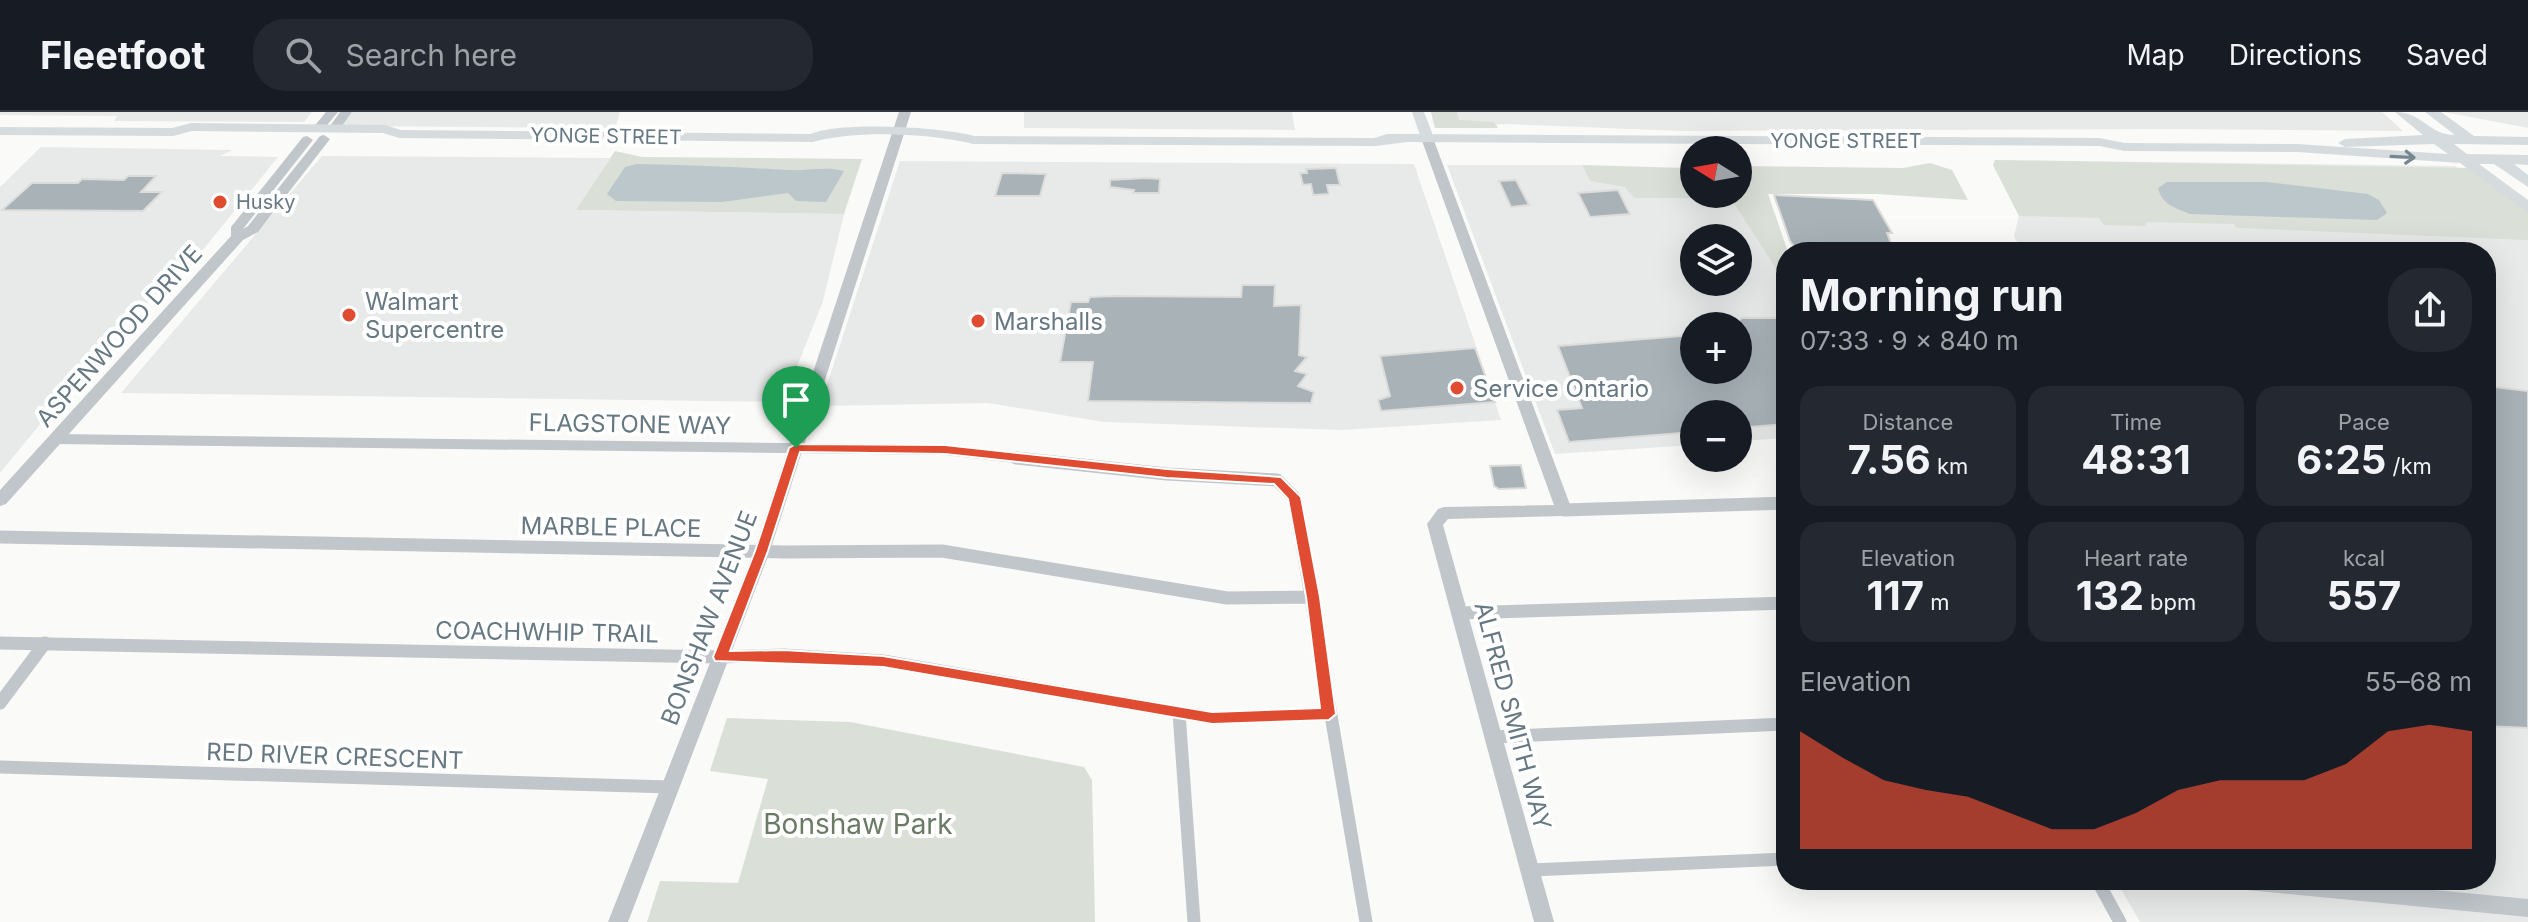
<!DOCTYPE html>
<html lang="en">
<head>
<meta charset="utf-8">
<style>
	body { margin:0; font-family:Inter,sans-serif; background:#242831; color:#f1f3f6; height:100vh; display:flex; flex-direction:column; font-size:30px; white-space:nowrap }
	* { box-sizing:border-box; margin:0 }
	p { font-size:26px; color:#9ea1a6 }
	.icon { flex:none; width:44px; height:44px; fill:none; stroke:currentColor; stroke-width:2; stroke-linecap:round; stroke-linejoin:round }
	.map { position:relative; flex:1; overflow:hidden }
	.side { position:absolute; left:1776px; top:130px; width:720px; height:648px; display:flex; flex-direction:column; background:#171b24; border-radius:32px; box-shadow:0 8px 32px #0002 }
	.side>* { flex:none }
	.needle { width:52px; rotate:281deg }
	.tools { position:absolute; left:1680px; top:24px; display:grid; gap:16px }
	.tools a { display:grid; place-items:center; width:72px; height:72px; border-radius:50%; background:#171b24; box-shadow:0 8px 32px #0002; font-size:40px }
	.pin { position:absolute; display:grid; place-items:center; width:68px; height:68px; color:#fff; margin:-82px -34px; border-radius:50% 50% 50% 0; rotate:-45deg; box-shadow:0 0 8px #0007 }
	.pin .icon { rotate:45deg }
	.round { display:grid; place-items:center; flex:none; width:84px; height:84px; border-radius:32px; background:#242831 }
	.overview { display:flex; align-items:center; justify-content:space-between; height:136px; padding:0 24px }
	h1 { font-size:44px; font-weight:700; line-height:60px }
	.figures { display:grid; grid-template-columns:repeat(3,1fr); gap:12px; height:136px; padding:8px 24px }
	.figures div { display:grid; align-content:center; border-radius:20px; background:#242831; text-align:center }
	.figures b { font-size:40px; font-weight:700 }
	.figures small { font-size:22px; font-weight:400 }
	.figures p { font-size:22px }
	.chart { height:224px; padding:16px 24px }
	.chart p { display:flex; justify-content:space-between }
	.chart svg { width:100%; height:144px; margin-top:8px; fill:#e04c31; opacity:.7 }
	header { display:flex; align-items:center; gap:48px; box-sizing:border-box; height:112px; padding:0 40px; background:#171b24; border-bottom:2px solid #363941 }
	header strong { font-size:38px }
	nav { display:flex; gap:44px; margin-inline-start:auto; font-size:28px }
	.search { width:560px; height:72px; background:#242831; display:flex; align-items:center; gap:20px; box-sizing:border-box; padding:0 28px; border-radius:32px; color:#9ea1a6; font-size:30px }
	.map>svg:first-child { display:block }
</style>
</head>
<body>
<header>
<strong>Fleetfoot</strong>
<div class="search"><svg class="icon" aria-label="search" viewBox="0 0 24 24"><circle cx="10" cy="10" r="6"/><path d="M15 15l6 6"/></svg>Search here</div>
<nav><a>Map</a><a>Directions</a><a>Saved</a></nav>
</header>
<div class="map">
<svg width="2528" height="810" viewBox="0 0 2528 810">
	<rect width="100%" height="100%" fill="#fafaf8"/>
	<path fill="#e8eae9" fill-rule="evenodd" d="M0 0H312L304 10 114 9 117 4 0 3Z
		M352 0H620L615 16 341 14Z
		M1024 0H1292L1295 18 1024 16Z
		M1431 0H2382L2403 19 2177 17 1683 19 1505 12 1435 16Z
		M2444 0H2528V16L2523 15Z
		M41 35 233 38 220 44 278 45 202 139 110 227 0 361V75Z
		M322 44 610 46 577 98 844 102 823 189 783 290 121 281Z
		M1995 48 2455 54 2528 100V810H2140L2116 768H2486V140H2022L2014 124 2019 103 1993 53Z
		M900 49 1414 52 1501 308 1341 318 1104 310 988 291 820 294Z
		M1447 53H1582L1590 69 1708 86 1729 82 1786 172V326L1738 329V302H1694V333L1555 342ZM1694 126H1738V170H1694ZM1694 214H1738V258H1694Z"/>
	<path fill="#dadfd7" d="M1431 0H1457L1459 8 1494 10 1498 16H1435Z
		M615 39 642 45 862 47 844 102 576 98Z
		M1995 48 2471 56 2528 100V128L2237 116 2234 112 2146 110V114L2104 113 2099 106 2019 104 1993 53Z
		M1930 51 1952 58 1968 88 1876 82H1768L1788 140 1786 172 1728 82H1738V54L1903 56Z
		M1582 53 1686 56 1694 67V82H1706L1709 86H1634L1625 75 1590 69Z
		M727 606 850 610 1084 655 1092 668 1095 810H647L660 769 738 771 768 667 710 659Z"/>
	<path fill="#bbc7cb" d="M637 52C687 53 737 55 788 58 807 59 825 54 844 59L826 90 796 89 788 81 722 90 616 89 607 82 625 55Z
		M2167 70H2266L2368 82 2379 88 2387 101 2377 108 2190 102C2176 96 2162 93 2158 76Z"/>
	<path fill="#a8b2b7" stroke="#dcdcda" stroke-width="2" d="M1336 56 1340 73H1327L1329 82 1313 83 1311 72 1303 73 1300 61H1307L1306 57Z
		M1002 61 1046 62 1040 84H995Z
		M128 64H156L141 80H162L143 99 2 98 32 71H78L82 67 124 68Z
		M1146 66 1160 67 1159 81H1133L1134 78 1110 75V68Z
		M1516 68 1529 93 1511 95 1499 69Z
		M1618 78 1630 102 1590 105 1578 81Z
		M1774 83 1873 88 1892 121H1887L1892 134 1812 131V140H1798L1790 129Z
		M1242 173H1275L1274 194 1301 193 1299 243 1307 245 1295 259 1307 262 1298 274 1314 280 1311 291 1088 289 1093 250H1060L1071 190H1088L1090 185 1114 184 1241 185Z
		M1742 206H1786V312L1738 316V302H1694V320L1569 330 1557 298 1582 296 1558 234 1694 223V258H1738V209Z
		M1475 236 1495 290 1381 299 1378 288 1390 284 1380 244Z
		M2486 274 2528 279V616L2486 614Z
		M1521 353 1526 376 1499 377 1494 374 1490 354Z"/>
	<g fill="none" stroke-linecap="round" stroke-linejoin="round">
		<path stroke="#c1c6ca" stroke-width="10" d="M54 327 945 338 1035 348"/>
		<path stroke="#c1c6ca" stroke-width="13" d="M1016 346 1167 362 1277 368 1294 385 1366 810
			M1564 398 1786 391
			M0 425 785 440 942 439 1227 486 1313 485
			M1460 501 1786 491
			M0 531 720 545 784 543 883 549 1212 606 1329 602
			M0 591 45 531
			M1179 601 1194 810
			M1492 625 1786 612
			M0 655 670 675
			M1531 758 1786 747
			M2097 768 2120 810"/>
		<path fill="#c1c6ca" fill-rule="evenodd" d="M326 0H338L322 19H314L312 17Z
			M340 0H352L338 19H330L328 17Z
			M899 0H911L770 439 628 810H608L754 439Z
			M1427 22 1433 26 1572 398 1564 404 1448 407 1443 413 1554 810H1534L1427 412 1438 397 1444 395 1554 393 1421 26Z
			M324 23 330 27 258 120 243 128 6 392 0 394V378L231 124V115L303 25 307 24 313 28 243 117 248 114 320 24Z
			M2227 768H2332L2528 787V805L2237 777 2230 774Z"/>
		<path fill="#d6dcde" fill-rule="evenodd" d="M1412 0H1424L1434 26 1432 29H1422Z"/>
		<path fill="#d6dcde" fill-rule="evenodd" d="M2395 0C2422 0 2429 23 2455 23L2425 0H2441L2474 24 2528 25V33L2454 32 2467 42 2528 43V53L2514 52 2528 63V75L2494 52H2479L2528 88V101L2460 51 2297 40 2125 39 2099 34 1407 30 1376 34 973 32C929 21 856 18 813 30L399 26 383 21 192 19 173 24 0 23V15L172 16 191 11 385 13 401 18 811 22C839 9 943 15 974 24L1374 26 1387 22H1407L2099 26 2125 31 2297 32 2448 42 2434 32 2345 35 2338 31 2345 27 2423 23Z"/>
	</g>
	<defs><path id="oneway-shaft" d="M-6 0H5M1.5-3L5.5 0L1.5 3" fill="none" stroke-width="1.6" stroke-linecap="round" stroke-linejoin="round" transform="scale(2)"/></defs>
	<use stroke="#778790" href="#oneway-shaft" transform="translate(2403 45) rotate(3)"/>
	<path fill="#e04c31" stroke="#fff" stroke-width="2" fill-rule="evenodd" d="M796 332 945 333 1167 357 1281 365 1301 385 1320 485 1336 602 1329 608 1212 612 883 555 715 549 713 545 755 439 789 336ZM800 340 945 342 1167 366 1274 372 1288 387 1306 485 1320 596 1212 600 883 544 784 538 730 539 768 439Z"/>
	<g fill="#e04c31" stroke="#fff" stroke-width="3">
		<circle cx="220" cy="90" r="8"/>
		<circle cx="349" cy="203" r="8"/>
		<circle cx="978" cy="209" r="8"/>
		<circle cx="1457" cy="276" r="8"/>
	</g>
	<g text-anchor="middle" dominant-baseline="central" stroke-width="8" stroke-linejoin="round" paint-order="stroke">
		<g font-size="20" fill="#667882" stroke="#fff">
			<text transform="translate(606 24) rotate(1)">YONGE STREET</text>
			<text x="1846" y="29">YONGE STREET</text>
		</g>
		<g font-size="20" fill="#667882" stroke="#fff" text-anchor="start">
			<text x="236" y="90">Husky</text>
		</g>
		<g font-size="24" fill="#667882" stroke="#fff" text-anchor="start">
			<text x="365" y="189">Walmart<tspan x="365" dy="28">Supercentre</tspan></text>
			<text x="994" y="209">Marshalls</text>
			<text x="1473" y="276">Service Ontario</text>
		</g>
		<g font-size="24" fill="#667882" stroke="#fff">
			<text transform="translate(119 224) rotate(-48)">ASPENWOOD DRIVE</text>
			<text transform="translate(630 312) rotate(1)">FLAGSTONE WAY</text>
			<text transform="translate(611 415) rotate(1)">MARBLE PLACE</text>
			<text transform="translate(709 506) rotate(-69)">BONSHAW AVENUE</text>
			<text transform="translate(547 520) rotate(1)">COACHWHIP TRAIL</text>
			<text transform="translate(1513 604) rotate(75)">ALFRED SMITH WAY</text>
			<text transform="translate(335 644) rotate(2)">RED RIVER CRESCENT</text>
		</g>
		<g font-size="28" fill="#6a7a64" stroke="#fff">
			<text x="858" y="712">Bonshaw Park</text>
		</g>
	</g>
</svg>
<div class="tools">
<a><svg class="needle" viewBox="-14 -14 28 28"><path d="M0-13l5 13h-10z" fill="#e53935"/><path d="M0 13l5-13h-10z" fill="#9ea1a6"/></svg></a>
<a><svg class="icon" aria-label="layers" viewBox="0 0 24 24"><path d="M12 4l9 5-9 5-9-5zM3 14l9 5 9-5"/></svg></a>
<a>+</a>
<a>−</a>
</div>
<div class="pin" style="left:796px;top:336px;background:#1e9e55"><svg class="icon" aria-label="arrive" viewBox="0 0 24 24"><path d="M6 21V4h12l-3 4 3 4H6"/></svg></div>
<section class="side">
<div class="overview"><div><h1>Morning run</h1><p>07:33 · 9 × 840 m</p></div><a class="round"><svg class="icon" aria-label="share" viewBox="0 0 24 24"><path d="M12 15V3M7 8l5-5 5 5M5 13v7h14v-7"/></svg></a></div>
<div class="figures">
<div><p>Distance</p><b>7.56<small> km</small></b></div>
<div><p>Time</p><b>48:31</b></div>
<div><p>Pace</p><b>6:25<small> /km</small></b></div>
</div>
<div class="figures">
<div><p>Elevation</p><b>117<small> m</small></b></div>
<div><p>Heart rate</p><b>132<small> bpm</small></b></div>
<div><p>kcal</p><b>557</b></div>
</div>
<div class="chart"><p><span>Elevation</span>55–68 m</p>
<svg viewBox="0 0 160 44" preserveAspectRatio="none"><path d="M0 44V8L10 16L20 23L30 26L40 28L50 33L60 38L70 38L80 33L90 26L100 23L110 23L120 23L130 18L140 8L150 6L160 8V44z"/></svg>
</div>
</section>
</div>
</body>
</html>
